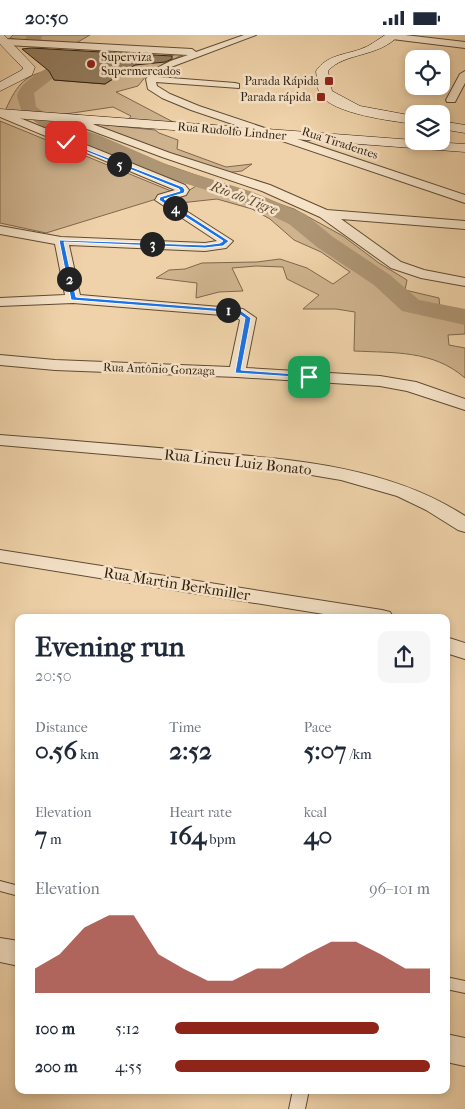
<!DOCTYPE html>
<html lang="en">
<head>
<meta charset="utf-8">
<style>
	body { margin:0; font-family:"IM FELL French Canon",serif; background:#f6f6f7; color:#1f2937; height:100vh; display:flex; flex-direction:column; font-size:19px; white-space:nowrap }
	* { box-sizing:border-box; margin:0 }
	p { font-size:16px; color:#747a83 }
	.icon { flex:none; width:28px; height:28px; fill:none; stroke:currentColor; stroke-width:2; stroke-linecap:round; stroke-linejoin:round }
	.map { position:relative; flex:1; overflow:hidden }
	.side { position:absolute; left:15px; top:579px; width:435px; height:480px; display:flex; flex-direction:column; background:#fff; border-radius:10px; box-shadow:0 2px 8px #0003 }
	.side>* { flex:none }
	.tools { position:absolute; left:405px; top:15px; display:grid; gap:10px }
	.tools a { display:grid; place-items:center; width:45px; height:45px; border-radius:10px; background:#fff; box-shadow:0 2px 8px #0003; font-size:25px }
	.pin { position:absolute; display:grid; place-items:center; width:42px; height:42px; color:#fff; margin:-21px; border-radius:10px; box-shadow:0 2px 8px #0006 }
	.km { position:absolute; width:25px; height:25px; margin:-12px; border-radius:50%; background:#222; color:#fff; font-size:14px; line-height:25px; text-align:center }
	.round { display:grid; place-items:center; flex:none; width:52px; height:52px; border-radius:10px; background:#f6f6f7 }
	.head { display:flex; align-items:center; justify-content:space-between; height:85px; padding:0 20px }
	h1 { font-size:28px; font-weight:800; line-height:38px }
	.figures { display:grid; grid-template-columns:repeat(3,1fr); gap:8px; height:85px; padding:5px 20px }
	.figures div { display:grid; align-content:center }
	.figures b { font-size:25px; font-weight:800 }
	.figures small { font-size:14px; font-weight:400 }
	.figures p { font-size:14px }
	.chart { height:140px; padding:10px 20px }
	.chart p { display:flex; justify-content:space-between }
	.chart svg { width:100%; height:90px; margin-top:5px; fill:#8f2418; opacity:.7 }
	ul { padding:0 20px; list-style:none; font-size:16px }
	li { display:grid; grid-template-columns:80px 60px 1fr; align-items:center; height:38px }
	li i { height:12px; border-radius:6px; background:#8f2418 }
	.status { display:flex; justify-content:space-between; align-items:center; height:35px; padding:0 25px; background:#fff; direction:ltr }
	.status svg { height:14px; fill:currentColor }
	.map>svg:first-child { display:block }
</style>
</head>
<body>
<div class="status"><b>20:50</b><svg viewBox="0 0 49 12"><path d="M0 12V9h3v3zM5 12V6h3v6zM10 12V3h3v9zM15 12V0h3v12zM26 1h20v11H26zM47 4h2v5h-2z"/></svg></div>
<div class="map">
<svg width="465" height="1074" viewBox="0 0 465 1074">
	<rect width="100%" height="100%" fill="#efd2a9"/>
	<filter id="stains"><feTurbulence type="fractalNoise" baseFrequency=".004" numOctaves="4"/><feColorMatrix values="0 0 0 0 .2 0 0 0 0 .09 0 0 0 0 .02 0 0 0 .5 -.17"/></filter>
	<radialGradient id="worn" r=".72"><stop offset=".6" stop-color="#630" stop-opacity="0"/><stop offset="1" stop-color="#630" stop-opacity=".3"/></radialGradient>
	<path fill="#ceb38e" stroke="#7e684e" d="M13 0H90L76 8H64L40 5 23 6 10 3Z
		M179 18 182 20 150 36 138 51 116 57 177 89 128 85 131 81 113 72 59 80 5 76C15 54 23 39 49 36L54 45 105 49 135 30 160 25Z
		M0 86 176 158 46 198 0 188Z
		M42 88H65L80 96 164 129 294 174 343 201 379 228 407 245 405 255 439 263 440 274 465 279V299L448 300 449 310 465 313V343C433 315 394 318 354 316L355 277 336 274H303L319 260 287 244 283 232 256 231 232 233 243 256 219 257 196 263 197 248 156 243 169 235 185 234 202 228 257 227 280 224 307 233 333 249 350 237 321 217 294 205 270 184 252 174 217 164 180 168 174 165 196 151 151 136Z
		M86 88 155 95 159 98 178 105 177 114 226 132 252 129 242 136 224 138Z"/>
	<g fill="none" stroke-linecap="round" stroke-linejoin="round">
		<path fill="#ae9574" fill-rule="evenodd" d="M28 0H43L40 5 47 8 49 11 47 14 42 15 28 11 25 4Z
			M54 31 60 33 62 36 34 58 36 72 59 87 99 100 175 133 253 157 305 179 333 202 390 240 419 265 465 274V290L402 276 374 250 317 212 289 189 239 165 161 141 85 108 47 95 22 78 17 61C19 49 42 34 54 31Z"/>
	</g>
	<path fill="#937c5e" stroke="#2f1e0d" d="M31 13 172 21V24L165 27 135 30 105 49 54 45 49 36 22 14Z"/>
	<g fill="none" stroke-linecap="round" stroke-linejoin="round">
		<g stroke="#5f4b34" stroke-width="2">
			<path id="lane" d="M0 846 19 851V861L0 856Z
				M446 942 465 946V958L446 954Z
				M293 1055H309L305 1074H289Z"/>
		</g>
		<g stroke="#5f4b34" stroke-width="2">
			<path id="street" d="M244 0H256L171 32 158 42 235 48 239 49V53L156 47 157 51 170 59 199 71 465 160V168L191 75 162 63 148 54 146 44C157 30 172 25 188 20L6 10 2 7 6 4 192 14 196 17Z
				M388 0H405L465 7V13L392 4 389 3Z
				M465 36V48L456 65 455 67H447L446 65 460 39Z
				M0 75 185 150 189 155 186 160 169 165 233 206 226 213 205 216 69 210 80 260 243 274 256 283 246 333 380 341 416 347 465 364V375L407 356 380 351 237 342 55 335 0 330V320L55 325 230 332 240 285 234 281 73 268 0 271V263L65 260 55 209 0 199V191L61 202 205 208 217 206 155 165 158 160 175 155 0 82Z
				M76 80 95 90 170 118 270 150 327 175 465 186V194L341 184 401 227 424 235 465 243V251L421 243 391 233 320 182 262 156 162 122 87 94 72 85 71 83Z
				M0 400C64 405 128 410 192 416 285 424 385 429 465 481V497L458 495 426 475 397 461 341 445 276 434 0 410Z
				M0 515 382 575 390 577 393 582H342L0 527Z
				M446 602 465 608V624L446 618Z
				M0 903 19 906V931L0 927Z
				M446 999 465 1003V1031L446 1027Z"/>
		</g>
		<g stroke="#2f1e0d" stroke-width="1">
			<path id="secondary" d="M0 0H4L35 32 32 40 0 56V47L22 35 23 33 0 9Z
				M385 0H399C379 23 344 17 328 36L332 56 360 71 414 81V89C392 86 332 79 320 59 317 54 317 43 316 36 327 20 344 20 361 14 370 11 377 5 385 0Z
				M0 74 414 105V106L465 109V117L0 82Z
				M441 86 465 90V98L441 94Z"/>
		</g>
		<use href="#lane" fill="#f5e2c7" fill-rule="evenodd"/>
		<use href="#street" fill="#f5e2c7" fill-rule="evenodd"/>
		<use href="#secondary" fill="#f5e2c7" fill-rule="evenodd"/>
	</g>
	<path fill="#1a73e8" stroke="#fff" d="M65 106 183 152 185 155 184 158 164 164 229 206 223 211 205 213 64 207 76 262 240 275 251 283 241 335 309 340H311V343L235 338 245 283 237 278 71 265 59 205 205 210 220 208 223 206 159 165 160 162 180 156 179 154 65 108Z"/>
	<g fill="#8f2418" stroke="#f5e2c7" stroke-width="2">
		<circle cx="91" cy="29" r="5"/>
		<rect x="324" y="41" width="10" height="10" rx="2.5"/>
		<rect x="316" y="57" width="10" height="10" rx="2.5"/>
	</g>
	<g text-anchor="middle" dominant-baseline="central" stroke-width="5" stroke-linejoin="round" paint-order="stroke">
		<g font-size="12" fill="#2f1e0d" stroke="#f5e2c7" text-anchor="end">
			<text x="101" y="22" text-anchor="start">Superviza<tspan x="101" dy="14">Supermercados</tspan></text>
			<text x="319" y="46">Parada Rápida</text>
			<text x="311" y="62">Parada rápida</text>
		</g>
		<g font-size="12" fill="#2f1e0d" stroke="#f5e2c7">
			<text transform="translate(232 96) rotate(5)">Rua Rudolfo Lindner</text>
			<text transform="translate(340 108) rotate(18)">Rua Tiradentes</text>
			<text transform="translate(159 334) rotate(2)">Rua Antônio Gonzaga</text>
		</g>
		<g font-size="14" font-style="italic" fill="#5b4831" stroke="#f5e2c7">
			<text transform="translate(244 163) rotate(21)">Rio do Tigre</text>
		</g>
		<g font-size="15" fill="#2f1e0d" stroke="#f5e2c7">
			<text transform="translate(238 427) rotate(6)">Rua Lineu Luiz Bonato</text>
			<text transform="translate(177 549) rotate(9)">Rua Martin Berkmiller</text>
		</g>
	</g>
	<rect width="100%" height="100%" filter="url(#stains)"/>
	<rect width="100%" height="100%" fill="url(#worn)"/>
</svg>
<div class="tools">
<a><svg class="icon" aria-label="locate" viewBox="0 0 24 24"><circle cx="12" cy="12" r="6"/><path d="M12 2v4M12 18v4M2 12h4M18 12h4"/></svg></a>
<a><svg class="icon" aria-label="layers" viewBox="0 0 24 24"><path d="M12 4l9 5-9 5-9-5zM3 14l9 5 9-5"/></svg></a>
</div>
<div class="pin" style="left:309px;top:342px;background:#1e9e55"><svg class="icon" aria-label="arrive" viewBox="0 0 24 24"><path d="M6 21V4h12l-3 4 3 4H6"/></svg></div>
<div class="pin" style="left:66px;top:107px;background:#d93025"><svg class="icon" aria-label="check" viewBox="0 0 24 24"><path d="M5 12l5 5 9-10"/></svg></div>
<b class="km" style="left:228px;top:275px">1</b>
<b class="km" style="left:69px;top:244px">2</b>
<b class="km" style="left:152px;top:209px">3</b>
<b class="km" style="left:175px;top:173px">4</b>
<b class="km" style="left:119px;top:129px">5</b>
<section class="side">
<div class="head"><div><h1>Evening run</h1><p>20:50</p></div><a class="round"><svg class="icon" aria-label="share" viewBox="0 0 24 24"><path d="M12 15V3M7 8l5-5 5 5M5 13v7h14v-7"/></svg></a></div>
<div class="figures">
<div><p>Distance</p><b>0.56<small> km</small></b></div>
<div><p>Time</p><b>2:52</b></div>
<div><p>Pace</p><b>5:07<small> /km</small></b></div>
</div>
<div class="figures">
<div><p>Elevation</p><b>7<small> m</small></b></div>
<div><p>Heart rate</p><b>164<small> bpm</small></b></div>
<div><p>kcal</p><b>40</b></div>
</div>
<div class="chart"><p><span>Elevation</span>96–101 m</p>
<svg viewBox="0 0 160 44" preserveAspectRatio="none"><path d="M0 44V32L10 25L20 12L30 6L40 6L50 25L60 32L70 38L80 38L90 32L100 32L110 25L120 19L130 19L140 25L150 32L160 32V44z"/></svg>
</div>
<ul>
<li><b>100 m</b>5:12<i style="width:80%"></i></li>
<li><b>200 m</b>4:55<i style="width:100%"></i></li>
</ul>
</section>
</div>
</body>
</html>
